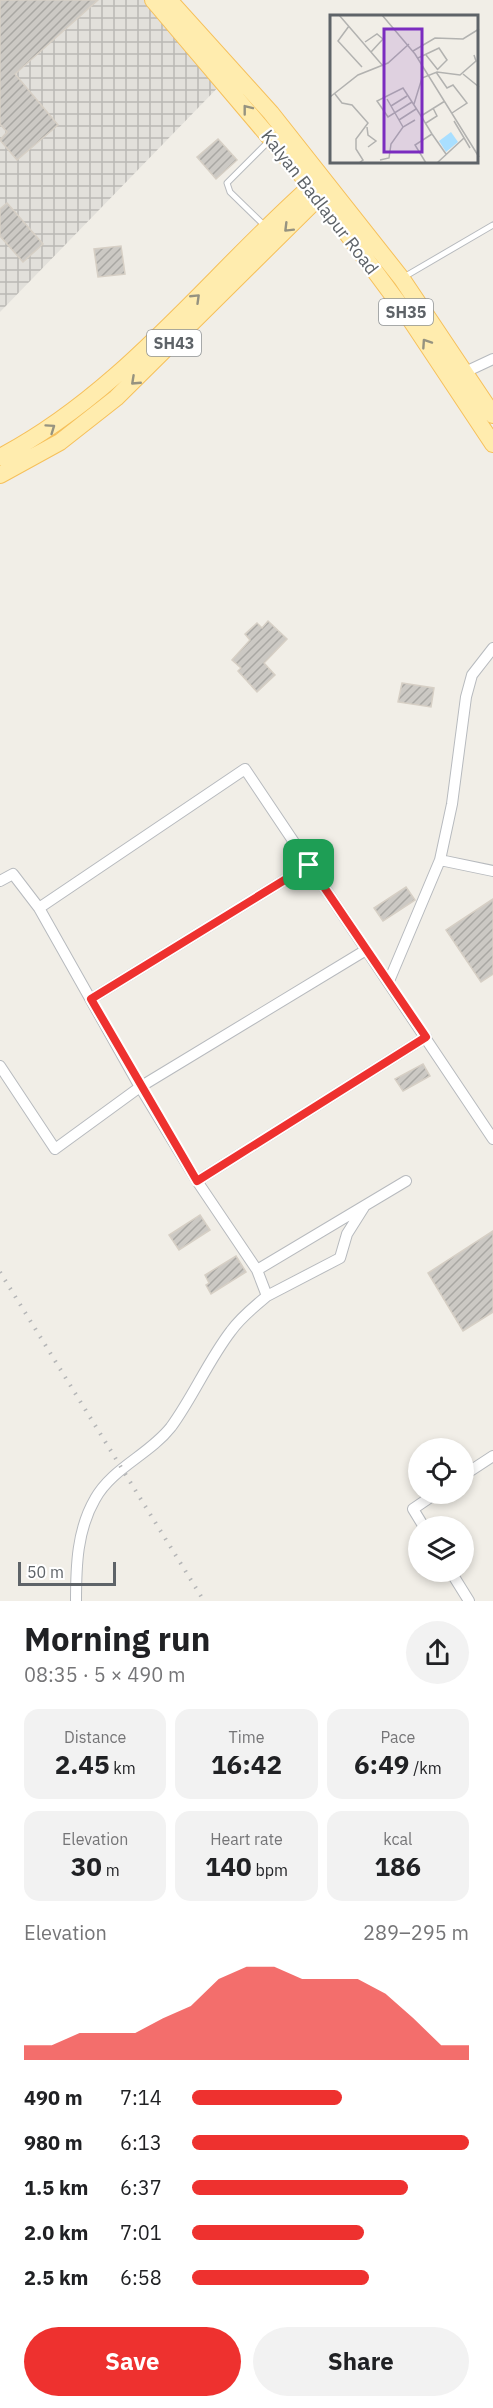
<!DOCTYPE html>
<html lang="en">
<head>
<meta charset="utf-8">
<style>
	body { margin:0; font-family:"IBM Plex Sans",sans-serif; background:#f2f2f2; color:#202124; height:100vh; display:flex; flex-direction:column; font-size:22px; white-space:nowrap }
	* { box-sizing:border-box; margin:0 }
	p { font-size:20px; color:#757577 }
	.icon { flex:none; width:33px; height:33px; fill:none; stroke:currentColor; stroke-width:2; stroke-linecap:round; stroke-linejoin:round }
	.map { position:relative; height:1601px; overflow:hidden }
	.drawer { display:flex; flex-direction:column; background:#fff; flex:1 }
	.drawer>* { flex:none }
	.controls { position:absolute; left:408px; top:1438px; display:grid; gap:12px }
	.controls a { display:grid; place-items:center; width:66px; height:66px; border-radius:50%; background:#fff; box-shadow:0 3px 9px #0003; font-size:30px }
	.scale { position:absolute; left:18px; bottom:15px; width:98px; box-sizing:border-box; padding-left:6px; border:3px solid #5e6368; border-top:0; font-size:16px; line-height:21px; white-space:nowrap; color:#5e6368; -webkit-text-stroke:4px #fff; paint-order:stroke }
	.pin { position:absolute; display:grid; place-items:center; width:51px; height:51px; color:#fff; margin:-26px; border-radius:12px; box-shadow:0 3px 9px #0006 }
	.round { display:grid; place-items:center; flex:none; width:63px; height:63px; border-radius:32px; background:#f2f2f2 }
	.head { display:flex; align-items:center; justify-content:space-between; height:102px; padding:0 24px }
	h1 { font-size:33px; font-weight:800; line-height:45px }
	.figures { display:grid; grid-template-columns:repeat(3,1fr); gap:9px; height:102px; padding:6px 24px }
	.figures div { display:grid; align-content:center; border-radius:15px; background:#f2f2f2; text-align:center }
	.figures b { font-size:26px; font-weight:800 }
	.figures small { font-size:16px; font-weight:400 }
	.figures p { font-size:16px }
	.chart { height:168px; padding:12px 24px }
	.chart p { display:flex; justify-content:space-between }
	.chart svg { width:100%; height:108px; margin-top:6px; fill:#ee312f; opacity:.7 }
	.cta { display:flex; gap:12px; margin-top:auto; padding:12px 24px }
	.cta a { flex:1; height:69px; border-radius:36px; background:#ee312f; color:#fff; font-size:24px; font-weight:800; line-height:69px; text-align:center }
	.cta a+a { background:#f2f2f2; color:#202124 }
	ul { padding:0 24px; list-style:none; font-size:20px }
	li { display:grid; grid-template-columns:96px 72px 1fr; align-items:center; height:45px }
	li i { height:15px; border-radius:8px; background:#ee312f }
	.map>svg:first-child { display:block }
</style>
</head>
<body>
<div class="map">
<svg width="493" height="1601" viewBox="0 0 493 1601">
	<defs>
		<pattern id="industrial-grid" width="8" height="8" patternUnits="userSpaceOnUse" patternTransform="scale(1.5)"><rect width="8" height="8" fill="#e2e0db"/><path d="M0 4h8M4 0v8" fill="none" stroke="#bab9b5"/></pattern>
		<pattern id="building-hatch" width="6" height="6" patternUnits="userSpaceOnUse" patternTransform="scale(1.5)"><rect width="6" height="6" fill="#ccc9c4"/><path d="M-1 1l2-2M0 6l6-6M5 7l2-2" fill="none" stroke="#a9a7a3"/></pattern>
	</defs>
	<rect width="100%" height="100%" fill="#f1eee7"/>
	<path fill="url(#industrial-grid)" d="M0 0H152L230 75 0 312Z"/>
	<path fill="url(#building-hatch)" stroke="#d6cfc5" stroke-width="1.5" d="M0 0H98L15 74 58 125 17 160 0 140 7 132 0 124Z
		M218 139 237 160 216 179 197 157Z
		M7 203 43 244 23 262 0 236V209Z
		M121 246 125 274 98 277 94 249Z
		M268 621 287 639 264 663 275 675 257 692 238 671 241 668 232 660 250 640 245 634 257 623 262 628Z
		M402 683 434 688 431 707 398 702Z
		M406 887 415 900 383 921 374 908Z
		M493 899V974L481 982 446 930Z
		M423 1064 430 1076 403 1091 395 1079Z
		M200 1215 210 1230 179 1250 169 1235Z
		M493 1231V1312L463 1331 428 1273Z
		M236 1256 246 1272 211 1294 206 1285 209 1283 205 1275Z"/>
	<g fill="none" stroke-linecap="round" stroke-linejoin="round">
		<g stroke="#b7babe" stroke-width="7">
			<path id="service" d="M266 227 230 192 227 183 269 141
				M404 277 493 225"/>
		</g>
		<g stroke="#b7babe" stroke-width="12">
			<path id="minor" d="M461 374 493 359
				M440 860 493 871
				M0 881 13 874 39 908 140 1087 197 1181 257 1270 267 1296C255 1306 241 1317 231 1331 208 1361 193 1397 171 1427 149 1455 112 1468 95 1499 77 1530 76 1566 76 1601
				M39 908 245 769 493 1139
				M389 981 440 860 452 804 466 697 472 675 493 648
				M91 999 309 865
				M0 1066 55 1149 140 1087 366 950
				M197 1181 426 1037
				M257 1270 406 1181
				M267 1296 340 1258 347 1234 364 1207
				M464 1475 493 1456
				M424 1527 413 1509 435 1494
				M451 1572 469 1601"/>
		</g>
		<g stroke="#f6c05b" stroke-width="18">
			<path id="primary" d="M153 0 320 197 408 316 493 444
				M169 0 271 113 402 279 493 415
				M0 457C126 391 213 271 319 179
				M0 475 60 442 116 398 326 190"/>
		</g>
		<use href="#service" stroke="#fff" stroke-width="5"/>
		<use href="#minor" stroke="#fff" stroke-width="10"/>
		<use href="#primary" stroke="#ffecae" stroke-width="16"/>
		<path stroke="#b5b6b7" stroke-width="4" stroke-dasharray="1.5 8" stroke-linecap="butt" d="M0 1272 204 1601"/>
	</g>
	<defs><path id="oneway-chevron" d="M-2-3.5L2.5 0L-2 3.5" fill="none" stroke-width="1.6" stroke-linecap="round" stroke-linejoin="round" transform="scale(1.5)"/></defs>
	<g stroke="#969380">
		<use href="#oneway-chevron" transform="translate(247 109) rotate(-128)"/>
		<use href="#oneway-chevron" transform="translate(288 228) rotate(135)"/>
		<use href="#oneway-chevron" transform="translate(196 298) rotate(-44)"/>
		<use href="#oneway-chevron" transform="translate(426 343) rotate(-124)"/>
		<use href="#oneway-chevron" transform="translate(135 381) rotate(137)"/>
		<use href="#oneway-chevron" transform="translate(51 428) rotate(-35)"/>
	</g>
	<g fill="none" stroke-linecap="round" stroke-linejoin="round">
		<g stroke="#fff" stroke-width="12">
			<path id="route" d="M309 865 426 1037 197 1181 91 999Z"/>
		</g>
		<use href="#route" stroke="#ee312f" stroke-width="8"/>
	</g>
	<g text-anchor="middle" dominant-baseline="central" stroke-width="4.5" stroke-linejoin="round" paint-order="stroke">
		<g fill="#fff" stroke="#8e9295" stroke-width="1.5">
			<rect x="379" y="299" width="54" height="26" rx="4.5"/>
			<rect x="147" y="330" width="54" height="26" rx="4.5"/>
		</g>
		<g font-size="16" font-weight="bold" fill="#5e6368">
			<text x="406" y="312">SH35</text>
			<text x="174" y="343">SH43</text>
		</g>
		<g font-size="18" fill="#5e6368" stroke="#fff">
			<text transform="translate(320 202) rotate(52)">Kalyan Badlapur Road</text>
		</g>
	</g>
	<g transform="translate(330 15)">
		<rect width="148" height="148" fill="#f1eee7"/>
		<path d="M121 117 128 127 116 137 109 126Z" fill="#a9dfff"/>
		<path fill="none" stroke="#b2b2b0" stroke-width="1.5" d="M9 0 53 51M52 0 85 39 149 142M19 11 8 26 32 52M35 27 47 19 53 24 41 37M83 36 105 23 133 24 149 14M96 40 108 55M88 43 109 33 117 45 108 54M106 57 117 73 123 70 137 88 122 98M133 59 149 72M5 79 12 88 22 90 38 108 26 124V134L33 145 29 148M0 82 28 60 58 48 79 29M57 84 73 112M82 87 58 102 47 86 73 73 84 90 91 101 102 119 116 139M84 89 92 63 107 57 130 60 146 46 144 40M61 91 77 81M91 101 115 86M69 105 86 94M124 106 140 133M96 108 107 101 103 93M37 112 38 120 46 126 38 132M50 145 59 143 61 129 73 112 85 105M96 148 85 130 102 119M107 148 134 123"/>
		<path fill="#7b2cbf" fill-opacity="0.15" stroke="#7b2cbf" stroke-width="3" d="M54 14H92V137H54Z"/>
		<rect width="148" height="148" fill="none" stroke="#5e6368" stroke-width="3"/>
	</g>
</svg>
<div class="controls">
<a><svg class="icon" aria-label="locate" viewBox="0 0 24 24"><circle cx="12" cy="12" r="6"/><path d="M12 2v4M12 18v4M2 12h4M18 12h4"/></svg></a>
<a><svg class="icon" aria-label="layers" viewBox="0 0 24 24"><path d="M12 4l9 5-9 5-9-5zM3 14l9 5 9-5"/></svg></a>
</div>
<div class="scale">50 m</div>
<div class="pin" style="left:309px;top:865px;background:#1e9e55"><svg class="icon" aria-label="arrive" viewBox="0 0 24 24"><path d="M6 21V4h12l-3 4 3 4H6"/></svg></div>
</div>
<section class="drawer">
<div class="head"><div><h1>Morning run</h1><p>08:35 · 5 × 490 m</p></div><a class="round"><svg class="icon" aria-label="share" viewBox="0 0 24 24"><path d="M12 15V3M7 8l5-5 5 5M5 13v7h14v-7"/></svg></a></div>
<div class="figures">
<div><p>Distance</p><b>2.45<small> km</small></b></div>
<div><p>Time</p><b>16:42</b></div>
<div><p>Pace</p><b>6:49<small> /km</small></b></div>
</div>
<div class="figures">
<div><p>Elevation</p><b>30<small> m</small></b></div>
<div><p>Heart rate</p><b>140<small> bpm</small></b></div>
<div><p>kcal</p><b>186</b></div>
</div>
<div class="chart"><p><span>Elevation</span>289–295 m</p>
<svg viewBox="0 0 160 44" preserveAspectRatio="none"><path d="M0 44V38L10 38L20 33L30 33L40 33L50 27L60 22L70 11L80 6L90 6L100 11L110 11L120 11L130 17L140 27L150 38L160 38V44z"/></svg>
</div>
<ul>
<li><b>490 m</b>7:14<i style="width:54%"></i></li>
<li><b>980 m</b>6:13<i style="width:100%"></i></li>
<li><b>1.5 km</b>6:37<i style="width:78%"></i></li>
<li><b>2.0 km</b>7:01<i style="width:62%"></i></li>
<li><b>2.5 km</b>6:58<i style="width:64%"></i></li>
</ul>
<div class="cta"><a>Save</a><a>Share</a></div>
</section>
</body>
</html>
